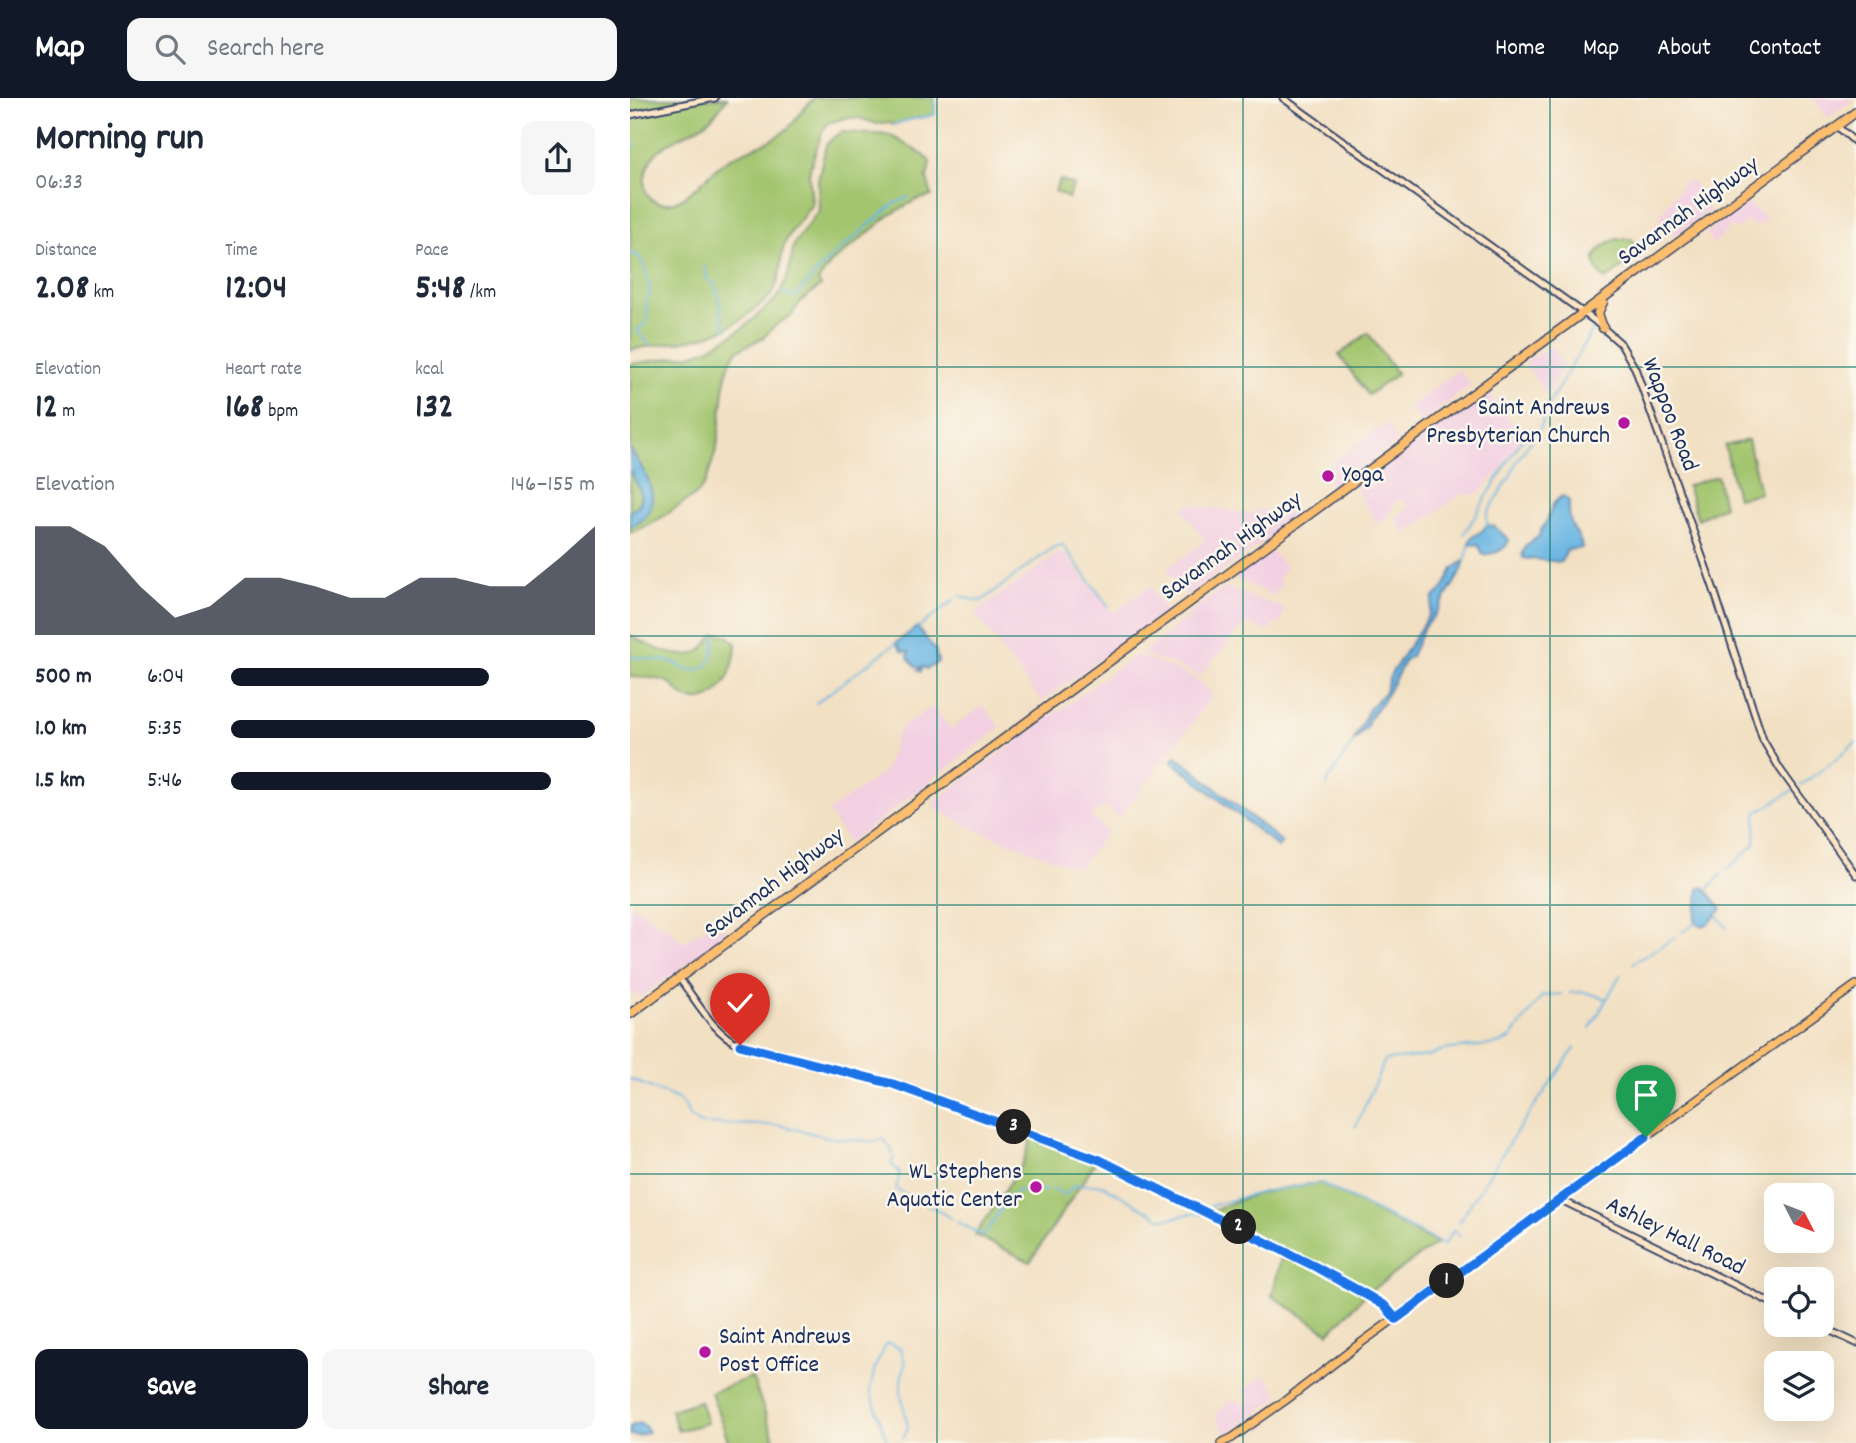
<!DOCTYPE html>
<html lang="en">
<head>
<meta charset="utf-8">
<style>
	body { margin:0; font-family:Dekko,sans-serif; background:#f6f6f7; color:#1f2937; height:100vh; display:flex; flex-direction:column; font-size:26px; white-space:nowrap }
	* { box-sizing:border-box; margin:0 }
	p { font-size:23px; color:#747a83 }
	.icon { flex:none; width:38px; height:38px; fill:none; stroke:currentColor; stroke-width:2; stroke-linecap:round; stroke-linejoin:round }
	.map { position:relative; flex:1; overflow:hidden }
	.drawer { display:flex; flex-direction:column; background:#fff; width:630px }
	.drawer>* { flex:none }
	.needle { width:46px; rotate:132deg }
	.controls { position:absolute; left:1134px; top:1085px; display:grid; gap:14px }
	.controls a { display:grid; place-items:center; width:70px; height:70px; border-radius:14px; background:#fff; box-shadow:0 7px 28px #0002; font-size:35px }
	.pin { position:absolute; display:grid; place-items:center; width:60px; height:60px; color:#fff; margin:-72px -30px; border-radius:50% 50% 50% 0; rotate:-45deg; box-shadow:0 0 7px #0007 }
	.pin .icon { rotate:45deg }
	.km { position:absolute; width:35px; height:35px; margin:-18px; border-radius:50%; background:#222; color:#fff; font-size:19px; line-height:35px; text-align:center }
	.round { display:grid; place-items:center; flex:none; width:74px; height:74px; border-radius:14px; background:#f6f6f7 }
	.headline { display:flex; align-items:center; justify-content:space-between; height:119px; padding:0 35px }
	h1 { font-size:38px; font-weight:700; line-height:52px }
	.figures { display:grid; grid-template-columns:repeat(3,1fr); gap:10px; height:119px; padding:7px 35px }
	.figures div { display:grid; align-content:center }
	.figures b { font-size:35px; font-weight:700 }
	.figures small { font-size:19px; font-weight:400 }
	.figures p { font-size:19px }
	.chart { height:196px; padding:14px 35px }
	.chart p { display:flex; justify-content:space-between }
	.chart svg { width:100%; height:126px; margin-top:7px; fill:#111827; opacity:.7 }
	.action { display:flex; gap:14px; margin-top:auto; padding:14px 35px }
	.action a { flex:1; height:80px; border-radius:14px; background:#111827; color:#fff; font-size:28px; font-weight:700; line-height:80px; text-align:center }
	.action a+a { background:#f6f6f7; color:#1f2937 }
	ul { padding:0 35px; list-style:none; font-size:23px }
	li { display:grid; grid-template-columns:112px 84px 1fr; align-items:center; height:52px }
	li i { height:18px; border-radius:9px; background:#111827 }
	header { display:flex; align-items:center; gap:42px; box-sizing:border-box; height:98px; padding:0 35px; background:#111827; color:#fff }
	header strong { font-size:33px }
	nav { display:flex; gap:38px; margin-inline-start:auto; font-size:24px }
	.search { width:490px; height:63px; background:#f6f6f7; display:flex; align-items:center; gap:18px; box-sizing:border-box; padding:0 24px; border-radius:14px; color:#747a83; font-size:26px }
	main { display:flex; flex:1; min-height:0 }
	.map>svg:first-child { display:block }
</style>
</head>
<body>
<header>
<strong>Map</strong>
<div class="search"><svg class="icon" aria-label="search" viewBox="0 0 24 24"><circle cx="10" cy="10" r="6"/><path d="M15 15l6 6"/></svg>Search here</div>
<nav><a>Home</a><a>Map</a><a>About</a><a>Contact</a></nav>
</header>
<main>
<section class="drawer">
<div class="headline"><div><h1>Morning run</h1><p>06:33</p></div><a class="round"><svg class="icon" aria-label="share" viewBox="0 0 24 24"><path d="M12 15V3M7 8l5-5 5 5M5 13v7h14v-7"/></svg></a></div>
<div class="figures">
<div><p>Distance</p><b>2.08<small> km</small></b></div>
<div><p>Time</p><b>12:04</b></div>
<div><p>Pace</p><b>5:48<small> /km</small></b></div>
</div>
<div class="figures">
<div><p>Elevation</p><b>12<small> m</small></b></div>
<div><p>Heart rate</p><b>168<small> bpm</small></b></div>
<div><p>kcal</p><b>132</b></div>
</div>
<div class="chart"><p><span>Elevation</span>146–155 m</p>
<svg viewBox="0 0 160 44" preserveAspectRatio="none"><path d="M0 44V6L10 6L20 13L30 27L40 38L50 34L60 24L70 24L80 27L90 31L100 31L110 24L120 24L130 27L140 27L150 17L160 6V44z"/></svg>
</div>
<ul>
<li><b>500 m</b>6:04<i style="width:71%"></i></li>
<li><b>1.0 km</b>5:35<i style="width:100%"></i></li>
<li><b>1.5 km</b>5:46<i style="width:88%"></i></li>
</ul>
<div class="action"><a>Save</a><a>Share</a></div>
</section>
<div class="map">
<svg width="1226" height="1345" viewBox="0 0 1226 1345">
	<rect width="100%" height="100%" fill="#fbf7ec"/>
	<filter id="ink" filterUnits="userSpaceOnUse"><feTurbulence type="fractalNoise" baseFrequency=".0143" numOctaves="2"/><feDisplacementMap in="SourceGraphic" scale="14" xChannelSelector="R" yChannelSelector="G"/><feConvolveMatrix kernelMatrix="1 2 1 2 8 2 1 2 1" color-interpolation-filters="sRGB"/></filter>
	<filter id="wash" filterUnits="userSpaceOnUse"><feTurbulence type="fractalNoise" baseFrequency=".00686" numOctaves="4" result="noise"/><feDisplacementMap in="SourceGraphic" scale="28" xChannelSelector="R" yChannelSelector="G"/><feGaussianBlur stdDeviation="1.57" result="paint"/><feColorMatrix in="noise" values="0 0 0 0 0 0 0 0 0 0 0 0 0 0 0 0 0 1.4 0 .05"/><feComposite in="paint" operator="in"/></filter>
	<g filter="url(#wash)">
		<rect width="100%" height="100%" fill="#f2e0c3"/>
		<path fill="#f2cfe1" d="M1183 0H1225L1198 20Z
			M1055 82 1063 84 1080 112 1050 134 1042 137 1029 119Z
			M1118 105 1137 121 1126 128 1115 123 1107 132 1101 128 1084 146 1076 134Z
			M920 247 934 267 916 298 895 265Z
			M829 272 841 287 790 325 779 309Z
			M858 293 892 337 870 373 847 396 830 397 774 437 766 420 778 410 776 405 768 400 756 420 747 425 725 390Z
			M756 325 769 342 703 390 690 373Z
			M556 406 622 416 630 411 664 415 668 419 557 498 538 475V470L575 443 553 412Z
			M641 453 656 469 648 482 651 486 645 498 604 480Z
			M434 455 483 515 520 488 537 513 413 602H410L345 515 427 456Z
			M595 489 655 511 649 527 643 526 639 533 615 525 570 578 548 568 514 557 518 550 557 520 559 515Z
			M505 557 525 563 567 581 581 594V600L489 721 475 708 461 717 477 734 449 771 339 729 305 710 303 705Z
			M303 609 321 631 351 609H355L370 630 219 745 198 714 254 674 269 633 278 624Z
			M3 808 14 814 30 827 40 831 50 843 54 844 84 824 98 836 11 899 0 894V810Z
			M635 1277 648 1295 649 1299 597 1337 585 1317 600 1302 615 1307 620 1300 614 1292Z"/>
		<path fill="#a3c56e" stroke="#5f7a66" stroke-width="2" d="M0 0H97C92 7 87 15 80 21 65 35 41 40 26 55 11 71 7 109 39 105 59 102 78 76 94 64 113 51 139 47 156 32 167 22 173 10 184 0H304L305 16C292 22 277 19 264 27L260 24 247 26 229 20H215L198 25 192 34 179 74 182 105C175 119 161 130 155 145 149 160 153 177 144 192 140 200 132 205 125 211 82 247 51 241 0 252Z
			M212 34 260 37 295 58 300 64 297 81 302 98 286 102 260 117 201 165 188 183 191 188 171 203 162 217 147 226 133 240 108 252 101 262 96 277 87 349 76 384 68 395 23 425 0 435V429L11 423 21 410 20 386 0 351V266L61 257 78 251 113 230 147 200 158 178 164 146 189 112 188 82 196 47 205 38Z
			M430 82 444 87 438 100 425 93Z
			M988 141H1001L1011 155 975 182C972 178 966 171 965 166 962 153 978 144 988 141Z
			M738 235 767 276 738 297 709 257Z
			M1118 342 1130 395 1107 400 1095 348Z
			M0 371C8 387 19 403 0 414Z
			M1087 378 1094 408 1068 421 1057 388Z
			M84 536 97 537 106 546C106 570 90 609 59 601 50 599 46 589 38 584 28 579 12 580 0 579V537C17 547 50 565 70 553 75 549 80 541 84 536Z
			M402 1039 466 1063 400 1164 345 1137 393 1065Z
			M691 1085 807 1145 736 1196 699 1235 642 1198 653 1152 580 1115C616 1096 651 1089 691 1085Z
			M122 1279 146 1345H99L81 1294Z
			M70 1303 77 1325 48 1333 41 1312Z"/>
		<path fill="#69b5e2" stroke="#4272a0" stroke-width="2" d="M0 351C18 378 39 410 0 429V414C21 402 8 391 2 375 0 368 0 359 0 351Z
			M933 398 939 403C939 411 938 420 942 428 946 436 951 440 952 450L937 452 931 464 893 460C890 448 902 444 909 438 910 430 915 429 917 422 921 412 922 403 933 398Z
			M857 427 864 428 879 442C876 452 864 457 853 456L848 446 840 447 839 445 842 439 852 433Z
			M835 462 832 472 805 517 794 529 781 558 775 562 757 596 738 623 737 629 723 644 739 611 754 595 761 576 799 517 804 499 813 491 823 471Z
			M287 529 306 553 308 564 297 571 293 569 291 574 288 572 292 569H286L278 560 279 554 272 553 266 545Z
			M546 658 652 744 648 749 542 663Z
			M1071 789 1075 790 1092 811 1078 826 1072 828 1066 825 1065 822 1069 791Z
			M9 1325 16 1329 18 1334 8 1338 0 1337V1329Z"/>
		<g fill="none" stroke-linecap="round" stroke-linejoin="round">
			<path stroke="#69b5e2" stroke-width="2" d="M264 27C277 19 292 22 305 16L304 0
				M0 49 6 47
				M0 155 9 158 15 170 20 193 16 205 18 220 16 225 7 232 10 237 21 247
				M75 168 77 181 85 186 96 232
				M150 194 165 199 201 159 264 106 279 99
				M857 427V416L881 377 886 364 910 330 918 307 964 230
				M834 436 890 344 903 330
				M835 462 840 447
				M330 498 348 503 353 502 424 449 433 447 479 509
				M288 530 324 502
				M0 558C14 561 30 562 45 565 50 567 49 569 54 571 80 578 86 555 84 536
				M186 605 266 545
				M1204 663 1226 644
				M698 687 697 684 723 644
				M1171 687 1201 665
				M1097 772 1125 746 1126 715 1162 693
				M1077 792 1092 776
				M1087 818 1097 829
				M1052 834 1066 825
				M1003 865 1046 839
				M940 895 954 894 977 901 990 877
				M960 930 977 901
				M0 981 48 1001 55 1008 59 1018 70 1026 149 1027 197 1039 245 1044 253 1040 263 1054 261 1056
				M725 1030 755 962 799 958 812 952 867 946 880 941 912 898 931 896
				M264 1059 261 1066 270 1075 266 1091 282 1101
				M422 1092H426L435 1097 445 1087H472L530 1120C546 1124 559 1111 574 1117
				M287 1100 322 1121
				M578 1111 580 1108 637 1093 691 1085 814 1147 824 1131 830 1139
				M327 1124 354 1138 379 1098 387 1093 416 1092
				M829 1124 883 1039 945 950
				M258 1345 240 1292 245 1269 257 1245 271 1251 275 1266 271 1282V1297L278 1329 273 1340"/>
		</g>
	</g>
	<g filter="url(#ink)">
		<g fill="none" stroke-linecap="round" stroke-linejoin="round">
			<g stroke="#3b4a6d" stroke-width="9">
				<path id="secondary" d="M653 0 965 223 990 245 1005 270 1083 489 1133 642 1150 671 1226 777
					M0 17 85 0
					M1207 28 1226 45
					M49 880C67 903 82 934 110 947L263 986 470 1062 684 1168 740 1199 755 1208 766 1221
					M929 1101 1146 1207
					M1188 1227 1226 1245"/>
			</g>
			<g stroke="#3b4a6d" stroke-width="10">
				<path id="primary" d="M591 1345 602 1340 656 1302 728 1247 1226 887"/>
			</g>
			<g stroke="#3b4a6d" stroke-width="11">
				<path id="highway" d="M973 204 968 215 973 230
					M0 916 1226 14"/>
			</g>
			<use href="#secondary" stroke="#fde5c5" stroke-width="5"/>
			<use href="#primary" stroke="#fbbd6e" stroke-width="7"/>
			<use href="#highway" stroke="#fbbd6e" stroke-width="8"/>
		</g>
	</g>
	<g fill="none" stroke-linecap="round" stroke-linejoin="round" filter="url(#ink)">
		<g stroke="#fff" stroke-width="14">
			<path id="route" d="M110 947 263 986 470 1062 684 1168 740 1199 755 1208 766 1221 1016 1039"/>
		</g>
		<use href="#route" stroke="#1a73e8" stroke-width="9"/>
	</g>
	<path fill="none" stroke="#0f766e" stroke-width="2" stroke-opacity="0.55" d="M307 0V1345M613 0V1345M920 0V1345M0 269H1226M0 538H1226M0 807H1226M0 1076H1226"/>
	<g fill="#b5179e" stroke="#fbf7ec" stroke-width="2.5">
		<circle cx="994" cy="325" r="7"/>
		<circle cx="698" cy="378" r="7"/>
		<circle cx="406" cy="1089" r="7"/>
		<circle cx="75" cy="1254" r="7"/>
	</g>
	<g text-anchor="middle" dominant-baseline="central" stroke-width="5" stroke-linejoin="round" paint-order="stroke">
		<g font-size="24" fill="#1b2f5e" stroke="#fbf7ec">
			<text transform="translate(1059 114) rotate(-36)">Savannah Highway</text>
			<text transform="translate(1039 317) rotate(69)">Wappoo Road</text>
			<text transform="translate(602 449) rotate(-36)">Savannah Highway</text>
			<text transform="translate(145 786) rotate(-37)">Savannah Highway</text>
			<text transform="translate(1045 1139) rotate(26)">Ashley Hall Road</text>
		</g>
		<g font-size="24" fill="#1b2f5e" stroke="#fbf7ec" text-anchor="end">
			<text x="980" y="311">Saint Andrews<tspan x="980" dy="28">Presbyterian Church</tspan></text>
			<text x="712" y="378" text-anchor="start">Yoga</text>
			<text x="392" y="1075">WL Stephens<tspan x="392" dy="28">Aquatic Center</tspan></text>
			<text x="89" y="1240" text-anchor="start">Saint Andrews<tspan x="89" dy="28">Post Office</tspan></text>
		</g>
	</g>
</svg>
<div class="controls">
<a><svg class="needle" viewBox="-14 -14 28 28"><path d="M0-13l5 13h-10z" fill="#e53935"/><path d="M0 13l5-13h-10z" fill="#747a83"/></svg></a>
<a><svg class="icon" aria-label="locate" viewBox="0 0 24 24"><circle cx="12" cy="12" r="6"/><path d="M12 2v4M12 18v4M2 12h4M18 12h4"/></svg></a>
<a><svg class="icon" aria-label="layers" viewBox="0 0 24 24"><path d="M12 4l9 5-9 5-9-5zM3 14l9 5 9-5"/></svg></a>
</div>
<div class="pin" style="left:1016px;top:1039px;background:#1e9e55"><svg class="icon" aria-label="arrive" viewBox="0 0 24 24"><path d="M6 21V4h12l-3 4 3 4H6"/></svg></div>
<div class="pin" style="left:110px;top:947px;background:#d93025"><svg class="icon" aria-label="check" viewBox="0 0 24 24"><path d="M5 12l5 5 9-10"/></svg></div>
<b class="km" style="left:817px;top:1183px">1</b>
<b class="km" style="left:609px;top:1129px">2</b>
<b class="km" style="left:384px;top:1029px">3</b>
</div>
</main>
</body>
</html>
